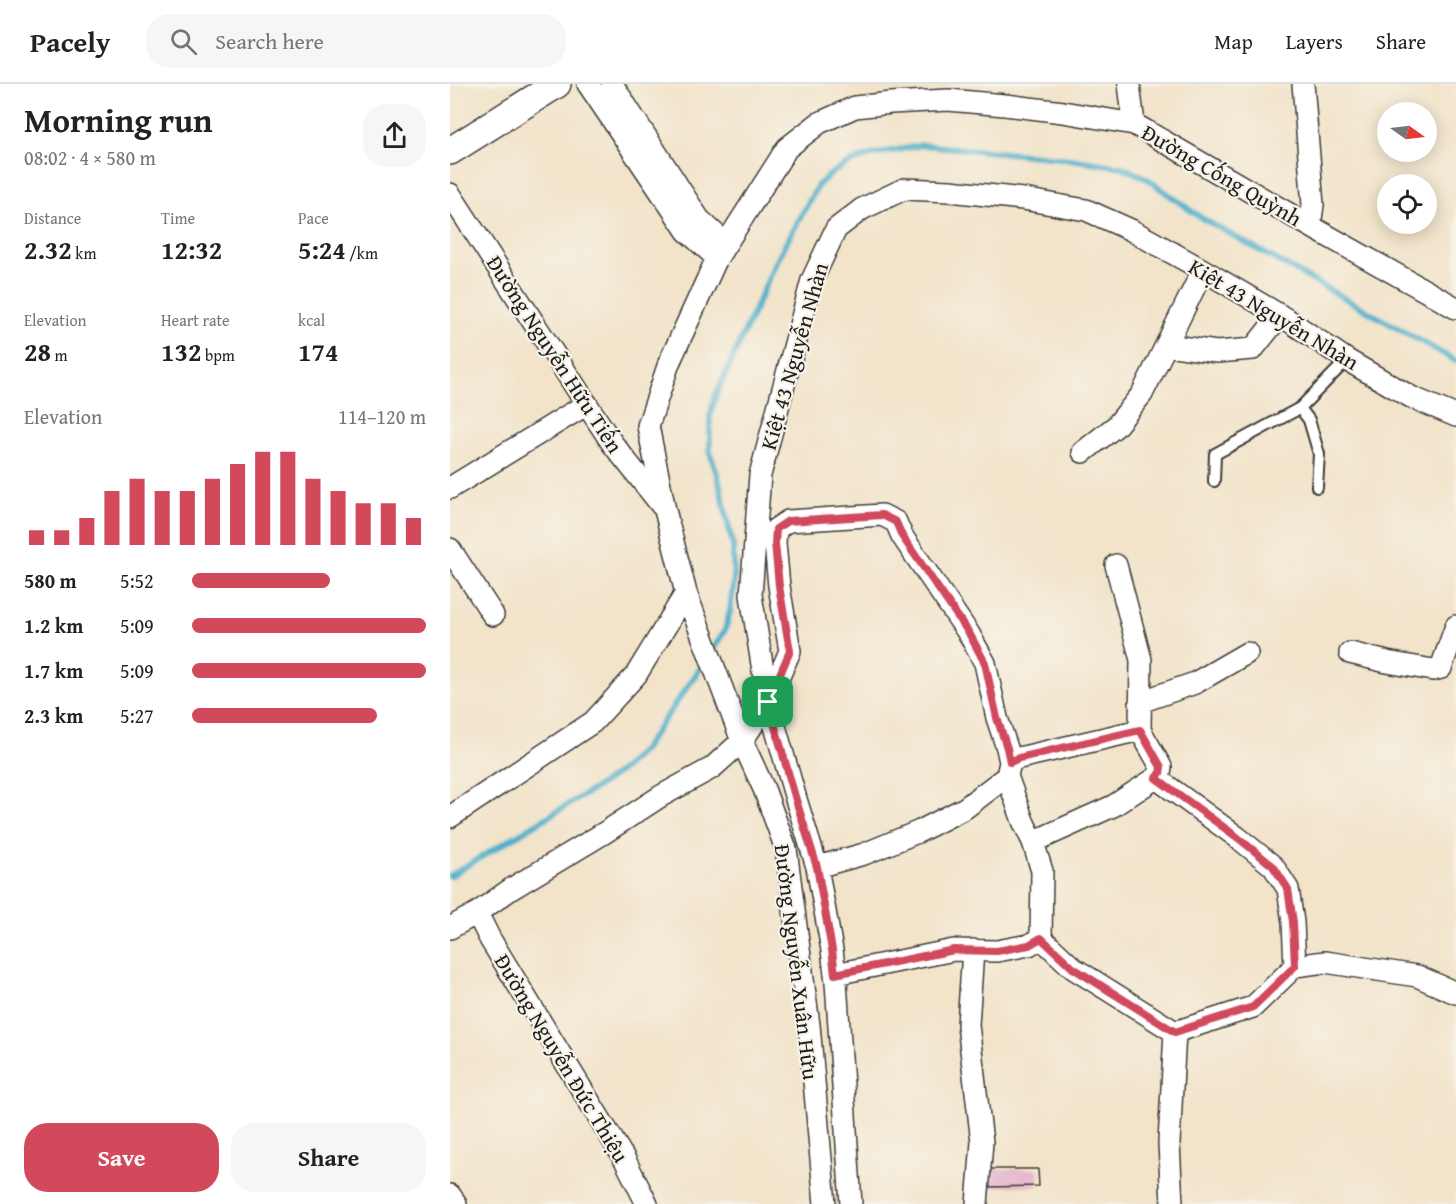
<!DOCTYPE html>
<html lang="en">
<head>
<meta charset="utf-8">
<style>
	body { margin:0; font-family:"Gentium Book Plus",serif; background:#f6f6f6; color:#222; height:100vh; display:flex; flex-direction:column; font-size:22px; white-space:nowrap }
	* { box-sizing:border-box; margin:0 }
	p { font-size:20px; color:#767676 }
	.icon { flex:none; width:33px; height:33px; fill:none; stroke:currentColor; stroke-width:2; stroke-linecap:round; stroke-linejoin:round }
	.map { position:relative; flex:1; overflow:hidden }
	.details { display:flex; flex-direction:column; background:#fff; width:450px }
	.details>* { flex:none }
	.needle { width:39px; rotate:104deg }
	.tools { position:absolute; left:927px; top:18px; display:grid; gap:12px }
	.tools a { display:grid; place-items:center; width:60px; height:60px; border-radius:50%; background:#fff; box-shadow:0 3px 15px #0003; font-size:30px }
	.pin { position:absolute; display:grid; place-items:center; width:51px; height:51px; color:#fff; margin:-26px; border-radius:12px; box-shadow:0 3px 9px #0006 }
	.round { display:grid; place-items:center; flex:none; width:63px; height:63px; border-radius:24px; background:#f6f6f6 }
	.summary { display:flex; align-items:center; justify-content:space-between; height:102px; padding:0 24px }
	h1 { font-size:33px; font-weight:600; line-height:45px }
	.metrics { display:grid; grid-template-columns:repeat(3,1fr); gap:9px; height:102px; padding:6px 24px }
	.metrics div { display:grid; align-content:center }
	.metrics b { font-size:26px; font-weight:600 }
	.metrics small { font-size:16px; font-weight:400 }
	.metrics p { font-size:16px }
	.chart { height:168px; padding:12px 24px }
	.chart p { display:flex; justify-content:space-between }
	.chart svg { width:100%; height:108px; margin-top:6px; stroke:#d1495b; stroke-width:6 }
	.primary-button { display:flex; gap:12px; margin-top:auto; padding:12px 24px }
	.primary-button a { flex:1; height:69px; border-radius:24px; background:#d1495b; color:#fff; font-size:24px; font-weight:600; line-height:69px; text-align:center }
	.primary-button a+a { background:#f6f6f6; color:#222 }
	ul { padding:0 24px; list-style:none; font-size:20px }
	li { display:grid; grid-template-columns:96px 72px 1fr; align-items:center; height:45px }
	li i { height:15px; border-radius:8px; background:#d1495b }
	header { display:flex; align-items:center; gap:36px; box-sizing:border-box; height:84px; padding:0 30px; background:#fff; border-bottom:2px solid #e0e0e0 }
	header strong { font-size:28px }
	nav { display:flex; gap:33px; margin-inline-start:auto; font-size:21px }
	.search { width:420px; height:54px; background:#f6f6f6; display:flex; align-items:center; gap:15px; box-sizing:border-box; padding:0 21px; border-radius:24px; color:#767676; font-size:22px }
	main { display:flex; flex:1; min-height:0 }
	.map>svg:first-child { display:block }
</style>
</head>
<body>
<header>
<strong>Pacely</strong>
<div class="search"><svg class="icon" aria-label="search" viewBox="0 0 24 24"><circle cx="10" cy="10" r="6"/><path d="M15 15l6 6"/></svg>Search here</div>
<nav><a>Map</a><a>Layers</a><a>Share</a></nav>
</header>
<main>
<section class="details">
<div class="summary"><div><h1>Morning run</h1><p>08:02 · 4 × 580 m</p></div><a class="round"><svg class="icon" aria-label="share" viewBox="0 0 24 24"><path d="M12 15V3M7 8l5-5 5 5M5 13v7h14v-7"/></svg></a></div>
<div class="metrics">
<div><p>Distance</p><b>2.32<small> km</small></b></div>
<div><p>Time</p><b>12:32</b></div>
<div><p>Pace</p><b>5:24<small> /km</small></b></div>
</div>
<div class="metrics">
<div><p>Elevation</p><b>28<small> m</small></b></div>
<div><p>Heart rate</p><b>132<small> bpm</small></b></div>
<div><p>kcal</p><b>174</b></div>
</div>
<div class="chart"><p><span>Elevation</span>114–120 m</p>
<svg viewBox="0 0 160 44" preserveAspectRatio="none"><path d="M5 44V38M15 44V38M25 44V33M35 44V22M45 44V17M55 44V22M65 44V22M75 44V17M85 44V11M95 44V6M105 44V6M115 44V17M125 44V22M135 44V27M145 44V27M155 44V33"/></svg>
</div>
<ul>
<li><b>580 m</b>5:52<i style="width:59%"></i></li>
<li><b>1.2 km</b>5:09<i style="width:100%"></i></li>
<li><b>1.7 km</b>5:09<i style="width:100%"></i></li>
<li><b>2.3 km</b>5:27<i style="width:79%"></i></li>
</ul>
<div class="primary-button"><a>Save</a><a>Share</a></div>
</section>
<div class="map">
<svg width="1006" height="1120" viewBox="0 0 1006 1120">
	<rect width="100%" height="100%" fill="#f7f3e8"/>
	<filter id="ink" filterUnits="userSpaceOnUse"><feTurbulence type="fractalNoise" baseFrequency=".0167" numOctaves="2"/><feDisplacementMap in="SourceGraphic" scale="12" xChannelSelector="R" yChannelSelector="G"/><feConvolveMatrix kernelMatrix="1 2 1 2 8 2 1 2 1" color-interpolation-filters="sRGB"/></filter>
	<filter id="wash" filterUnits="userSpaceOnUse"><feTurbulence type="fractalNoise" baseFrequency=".008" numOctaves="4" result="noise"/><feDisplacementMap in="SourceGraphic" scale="24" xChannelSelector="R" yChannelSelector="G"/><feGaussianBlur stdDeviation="1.35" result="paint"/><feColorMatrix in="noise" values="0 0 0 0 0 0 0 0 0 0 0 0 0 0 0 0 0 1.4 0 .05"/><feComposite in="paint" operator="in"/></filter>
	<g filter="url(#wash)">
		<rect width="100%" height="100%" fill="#f2e3c9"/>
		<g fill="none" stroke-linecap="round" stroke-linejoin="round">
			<path stroke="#4aaec9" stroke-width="6" d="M262 567 275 546 280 527 284 496 283 462 268 393 260 369V332L265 313 328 174 368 101 383 88 397 80 420 71 473 61 620 75 672 83 696 94 750 133 1006 277
				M0 792 152 700 173 685 193 666 257 575"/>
		</g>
		<g id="blocks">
			<path fill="#e2b2cb" d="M537 1085H588L589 1102 539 1103Z"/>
		</g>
	</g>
	<g filter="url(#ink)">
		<use href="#blocks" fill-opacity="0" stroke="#3c3a36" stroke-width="1.5"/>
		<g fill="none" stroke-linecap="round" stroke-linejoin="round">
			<g stroke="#3c3a36" stroke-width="14">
				<path id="service" d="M850 324 859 336 869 370 867 403
					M764 397 765 370 850 324 897 276"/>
			</g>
			<g stroke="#3c3a36" stroke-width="24">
				<path id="minor" d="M138 0 237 147 267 174
					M162 0 249 135 276 160
					M679 0 684 40
					M853 0 863 121 860 142
					M0 110 162 359 212 422
					M717 261 767 268 803 265 830 231
					M633 368 666 342 692 310 753 186
					M0 404 137 320
					M0 465 43 531
					M236 509 292 657 314 705 336 765 359 941 375 1120
					M900 569 937 578 983 586 991 584 1006 542
					M690 618 745 599 797 569
					M560 678 569 674 690 646
					M706 694 787 753 823 782 838 805 843 838 845 882
					M0 733 143 638 186 591 236 509 215 426 198 342 219 279 267 174 337 64 369 39 405 23 441 19 498 16 555 21 613 28 684 40 860 142 1006 224
					M583 758 663 722 706 694 710 689 711 683 690 646 691 576 666 481
					M367 783 414 770 470 747 515 724 557 692
					M27 829 40 855 175 1076 197 1120
					M0 844 27 829 61 805 154 749 211 712 262 684 292 657 318 618 340 567 329 502 325 459 326 445 338 437 432 431 446 438 452 452 519 550 535 579 547 634 557 664 560 678 557 692 573 737 583 758 592 787 591 854 623 884 725 948 803 923 845 882 875 878 967 892 1006 909
					M523 866 518 941 532 1058 527 1120
					M385 890 504 866 547 867 579 861 591 854
					M0 1111 6 1120
					M401 1120 386 898 382 866 367 783 346 715 318 618 301 511 310 391 362 196 386 145 412 125 454 105 500 107 573 115 636 126 681 146 753 186 838 236 897 276 961 313 1006 332
					M722 1120 719 1059 725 948"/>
			</g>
			<g stroke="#3c3a36" stroke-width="30">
				<path id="tertiary" d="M0 67 107 0"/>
			</g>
			<use href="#service" stroke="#fff" stroke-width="10"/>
			<use href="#minor" stroke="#fff" stroke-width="21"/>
			<use href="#tertiary" stroke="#fff" stroke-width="27"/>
		</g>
	</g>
	<g fill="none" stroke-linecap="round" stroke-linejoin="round" filter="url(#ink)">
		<g stroke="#fff" stroke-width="12">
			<path id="route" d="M432 431 446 438 452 452 519 549 535 579 547 634 557 664 560 678 569 674 690 646 711 683 710 689 706 694 787 753 823 782 838 805 843 838 845 882 803 923 725 948 623 884 591 854 579 861 547 867 504 866 385 890 382 866 367 783 346 716 318 618 340 567 329 502 325 459 326 445 338 437Z"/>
		</g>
		<use href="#route" stroke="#d1495b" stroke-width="8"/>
	</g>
	<g text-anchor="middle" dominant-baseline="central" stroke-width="4.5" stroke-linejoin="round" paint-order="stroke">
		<g font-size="22" fill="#1c1c1c" stroke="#f7f3e8">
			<text transform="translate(772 91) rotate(30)">Đường Cống Quỳnh</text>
			<text transform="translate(824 230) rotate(31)">Kiệt 43 Nguyễn Nhàn</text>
			<text transform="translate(105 270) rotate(57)">Đường Nguyễn Hữu Tiến</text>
			<text transform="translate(344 272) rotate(-74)">Kiệt 43 Nguyễn Nhàn</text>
			<text transform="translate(347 878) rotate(83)">Đường Nguyễn Xuân Hữu</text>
			<text transform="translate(112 974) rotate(59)">Đường Nguyễn Đức Thiệu</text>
		</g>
	</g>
</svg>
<div class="tools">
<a><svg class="needle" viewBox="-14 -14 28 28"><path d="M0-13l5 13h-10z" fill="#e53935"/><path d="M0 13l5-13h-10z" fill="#767676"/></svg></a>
<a><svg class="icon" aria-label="locate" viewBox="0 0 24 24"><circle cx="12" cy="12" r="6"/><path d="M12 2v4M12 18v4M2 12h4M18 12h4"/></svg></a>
</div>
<div class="pin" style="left:318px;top:618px;background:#1e9e55"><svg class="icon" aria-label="arrive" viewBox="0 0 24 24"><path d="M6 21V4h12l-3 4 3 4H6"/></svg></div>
</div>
</main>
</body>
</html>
